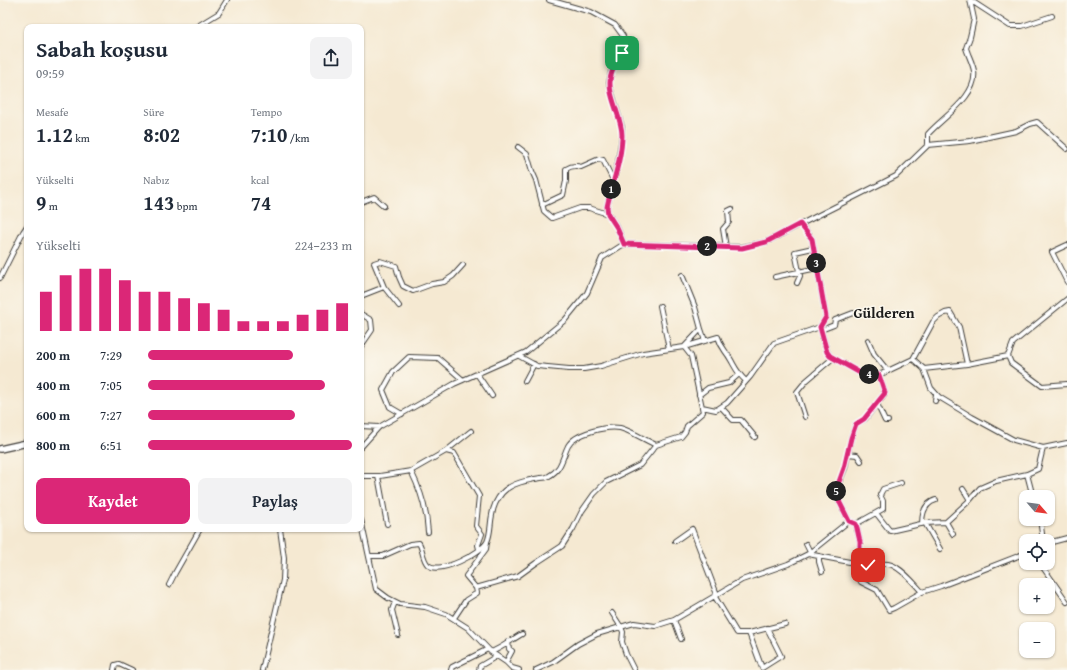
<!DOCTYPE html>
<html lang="tr">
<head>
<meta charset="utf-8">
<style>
	body { margin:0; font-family:"Gentium Book Plus",serif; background:#f2f2f3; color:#1f2937; height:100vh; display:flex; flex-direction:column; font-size:15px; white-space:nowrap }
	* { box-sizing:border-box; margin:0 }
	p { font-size:13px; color:#747a83 }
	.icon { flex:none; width:22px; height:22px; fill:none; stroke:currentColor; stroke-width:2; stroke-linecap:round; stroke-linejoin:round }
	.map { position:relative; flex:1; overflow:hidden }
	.drawer { position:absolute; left:24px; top:24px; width:340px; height:508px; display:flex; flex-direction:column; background:#fff; border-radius:8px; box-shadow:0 1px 3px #0004 }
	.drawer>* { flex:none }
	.needle { width:26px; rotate:118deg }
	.tools { position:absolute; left:1019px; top:490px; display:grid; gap:8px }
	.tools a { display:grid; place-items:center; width:36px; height:36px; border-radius:8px; background:#fff; box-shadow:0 1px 3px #0004; font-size:20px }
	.pin { position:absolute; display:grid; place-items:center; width:34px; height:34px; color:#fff; margin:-17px; border-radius:8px; box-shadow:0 2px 6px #0006 }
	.km { position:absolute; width:20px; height:20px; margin:-10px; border-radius:50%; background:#222; color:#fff; font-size:11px; line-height:20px; text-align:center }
	.round { display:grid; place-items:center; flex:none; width:42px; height:42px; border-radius:8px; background:#f2f2f3 }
	.summary { display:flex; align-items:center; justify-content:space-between; height:68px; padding:0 12px }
	h1 { font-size:22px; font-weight:700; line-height:30px }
	.metrics { display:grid; grid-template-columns:repeat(3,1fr); gap:6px; height:68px; padding:4px 12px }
	.metrics div { display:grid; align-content:center }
	.metrics b { font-size:20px; font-weight:700 }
	.metrics small { font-size:11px; font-weight:400 }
	.metrics p { font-size:11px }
	.chart { height:112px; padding:8px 12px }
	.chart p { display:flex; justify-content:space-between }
	.chart svg { width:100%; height:72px; margin-top:4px; stroke:#db2777; stroke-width:6 }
	.cta { display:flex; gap:8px; margin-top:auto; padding:8px 12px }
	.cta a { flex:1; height:46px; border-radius:8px; background:#db2777; color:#fff; font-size:16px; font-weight:700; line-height:46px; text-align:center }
	.cta a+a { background:#f2f2f3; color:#1f2937 }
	ul { padding:0 12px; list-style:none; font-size:13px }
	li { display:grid; grid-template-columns:64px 48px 1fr; align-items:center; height:30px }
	li i { height:10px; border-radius:5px; background:#db2777 }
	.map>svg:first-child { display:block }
</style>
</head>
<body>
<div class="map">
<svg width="1067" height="670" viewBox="0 0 1067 670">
	<rect width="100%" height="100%" fill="#fbf7ec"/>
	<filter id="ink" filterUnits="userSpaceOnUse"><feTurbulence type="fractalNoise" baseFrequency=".025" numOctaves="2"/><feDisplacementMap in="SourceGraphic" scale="8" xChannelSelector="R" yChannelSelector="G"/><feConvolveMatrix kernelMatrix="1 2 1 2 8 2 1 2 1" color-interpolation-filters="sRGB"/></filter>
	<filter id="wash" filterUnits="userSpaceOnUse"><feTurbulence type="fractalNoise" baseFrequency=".012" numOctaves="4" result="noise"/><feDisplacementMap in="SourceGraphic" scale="16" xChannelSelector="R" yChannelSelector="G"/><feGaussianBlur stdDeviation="0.9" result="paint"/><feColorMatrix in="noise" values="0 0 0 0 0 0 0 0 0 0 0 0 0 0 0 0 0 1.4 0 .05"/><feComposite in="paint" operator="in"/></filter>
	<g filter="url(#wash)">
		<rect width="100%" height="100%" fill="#f5e9d2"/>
	</g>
	<g filter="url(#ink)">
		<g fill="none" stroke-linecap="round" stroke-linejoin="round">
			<g stroke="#3d3b37" stroke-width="6">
				<path id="street" d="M549 0 591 12 615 25 623 36 624 45 622 53 611 72 609 83 622 127V136L618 162 607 207 608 214 617 227 624 244
					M970 0 1010 26H1022L1052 16
					M196 27 219 13 227 0
					M928 145V134C943 117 978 96 974 71 973 64 968 55 966 48L970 37 974 19 970 0
					M518 147 527 154 532 171 536 180 544 211 552 218 580 208H589L608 214
					M361 202 374 197 384 206
					M542 205 563 195 566 181V169C571 166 575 165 581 167L599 159 603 160 613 180
					M801 224 896 176 928 145 970 141 1016 131 1030 124 1037 122 1067 149
					M1067 245 1052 252 1067 282
					M726 247 723 229 729 222 728 211 732 209
					M682 275 695 307 701 329 684 347
					M775 277 817 268
					M0 278 23 232 27 226
					M797 283 800 276 795 252 813 248
					M384 287 374 263 380 261 396 266 399 277 403 286 413 291 432 284 444 282 453 276 463 265
					M361 296 384 287 399 306
					M660 306 669 349
					M361 314 371 320 372 330 361 346
					M701 329 705 341
					M821 330 834 325 835 320 853 313
					M868 340 874 354 888 371
					M684 347 718 337C722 350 725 349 731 360 736 369 738 374 746 381
					M1008 356 1013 343 1067 299
					M913 359 924 369 931 388 939 397 972 417 1014 440 1043 448 1067 443
					M924 369 967 364 1008 356 1011 363 1042 386 1067 384
					M477 374 492 396
					M879 375 913 359 933 322 938 317 945 313 950 312 959 327 967 364
					M525 381 534 364
					M699 395 708 388 729 383 739 374
					M935 401 936 394
					M877 404 885 421H888
					M702 407 716 410 727 403 750 377 774 343 820 327
					M721 407 733 420H741L755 437
					M402 414 390 407 383 390 393 372 409 357 438 358 463 380
					M805 417 797 392 806 381 833 358
					M361 426 379 427
					M361 447 379 427 454 384 526 352 565 320 587 293 602 258 624 244 742 247 766 242 801 224 812 239 826 317 820 327 827 351 830 356 862 374 879 375 885 393 865 419 856 424 851 438 845 468 836 490 840 503 849 521 808 554 788 564 742 580 674 620 655 626 634 623 597 634 578 644 553 662 536 670
					M446 451 471 431
					M848 454 857 455 861 461
					M411 471C421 491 427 511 428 532
					M361 476H380L411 471 446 451 454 453 479 496 476 526 482 534 478 545 479 549
					M378 476 387 524
					M1033 497 1027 474 1038 469 1043 448
					M970 500 980 488 996 481 1027 474
					M876 513 890 531 925 523 946 522 953 534
					M1040 519 1043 541
					M361 520 376 589 388 598 400 604 425 607 446 614 468 628 491 652 506 662 512 668 519 670
					M849 521 856 524 860 542V564C870 566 879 563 888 564 899 565 915 584 922 592
					M946 522 970 500 963 489
					M925 523 940 549
					M856 524 883 509V501L880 495 883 489 901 483
					M922 524C922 513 925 503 936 500
					M675 541 692 529 716 592 715 597 737 633H749L785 624
					M1048 543 1067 538
					M806 544 810 552
					M808 554 860 564 862 567 859 578 861 582 877 590 889 610 894 608 922 592 941 586 1026 553
					M369 556H383L410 544 419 543C423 549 422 559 428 565 440 575 481 553 487 542 491 533 490 524 492 515 493 508 497 499 502 493 511 483 528 480 541 478 544 478 546 478 549 476 562 469 562 458 568 446 575 433 606 426 620 428 629 430 647 441 656 445
					M819 556V562L822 572
					M1040 563 1067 602
					M169 585 175 573 200 529
					M476 588 518 576 536 563 562 546 573 529 582 511 594 494 606 482 640 465 656 445 681 437 685 432 687 426 703 412 691 356 684 347 643 353 601 366 584 369H569L537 366 519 356
					M395 602 392 610 398 635
					M612 613 621 627 623 632 622 642 626 654 634 670
					M454 618 466 600 477 593 476 588 466 576 486 549 487 542
					M674 620 681 639
					M749 633 762 668 781 656 767 628
					M491 652C502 648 511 640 522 634
					M506 662 512 651 509 649 508 641
					M114 670 115 665 119 664 132 670
					M262 670 283 580 284 558 280 529
					M451 670 452 667 488 649
					M479 670 480 666 497 656"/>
			</g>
			<g stroke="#3d3b37" stroke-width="8">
				<path id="secondary" d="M0 449 27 443"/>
			</g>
			<use href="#street" stroke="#fff" stroke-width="4"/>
			<use href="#secondary" stroke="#fff" stroke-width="5.5"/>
		</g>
	</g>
	<g fill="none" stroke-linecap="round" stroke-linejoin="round" filter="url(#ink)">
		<g stroke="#fff" stroke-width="8">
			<path id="route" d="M622 53C619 59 614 65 612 72 604 91 622 115 622 135 622 159 612 183 607 207L608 214 617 228 624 244 742 248 766 242 800 224 812 239 826 317 820 327 827 352 830 356 862 374 879 375 885 393 864 419 856 424 851 438 844 468 836 490 840 503 849 521 856 524 860 542V564L868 565"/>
		</g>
		<use href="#route" stroke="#db2777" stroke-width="5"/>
	</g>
	<g text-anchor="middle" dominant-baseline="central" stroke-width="3" stroke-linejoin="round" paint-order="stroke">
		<g font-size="15" font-weight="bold" fill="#1c1c1c" stroke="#fbf7ec">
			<text x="884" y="312">Gülderen</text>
		</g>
	</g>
</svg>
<div class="tools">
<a><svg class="needle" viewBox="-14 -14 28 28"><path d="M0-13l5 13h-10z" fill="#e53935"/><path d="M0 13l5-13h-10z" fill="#747a83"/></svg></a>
<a><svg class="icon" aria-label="locate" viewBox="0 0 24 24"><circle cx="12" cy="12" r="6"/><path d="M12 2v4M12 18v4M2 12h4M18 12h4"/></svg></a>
<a>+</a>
<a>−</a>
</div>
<div class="pin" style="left:622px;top:53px;background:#1e9e55"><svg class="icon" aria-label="arrive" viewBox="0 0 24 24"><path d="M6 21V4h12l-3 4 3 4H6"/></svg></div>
<div class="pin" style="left:868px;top:565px;background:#d93025"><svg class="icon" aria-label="check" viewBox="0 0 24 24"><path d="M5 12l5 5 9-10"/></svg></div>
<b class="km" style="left:611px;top:189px">1</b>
<b class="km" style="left:707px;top:246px">2</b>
<b class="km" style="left:816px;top:263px">3</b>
<b class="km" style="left:869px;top:374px">4</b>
<b class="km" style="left:836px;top:491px">5</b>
<section class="drawer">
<div class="summary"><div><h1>Sabah koşusu</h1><p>09:59</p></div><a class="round"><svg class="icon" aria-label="share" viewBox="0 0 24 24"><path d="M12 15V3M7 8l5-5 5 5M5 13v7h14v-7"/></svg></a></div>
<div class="metrics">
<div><p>Mesafe</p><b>1.12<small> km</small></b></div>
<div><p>Süre</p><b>8:02</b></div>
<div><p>Tempo</p><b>7:10<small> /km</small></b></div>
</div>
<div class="metrics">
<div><p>Yükselti</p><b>9<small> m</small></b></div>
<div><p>Nabız</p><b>143<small> bpm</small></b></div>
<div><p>kcal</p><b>74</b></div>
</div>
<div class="chart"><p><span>Yükselti</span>224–233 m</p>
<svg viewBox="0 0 160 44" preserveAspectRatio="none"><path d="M5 44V20M15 44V10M25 44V6M35 44V6M45 44V13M55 44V20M65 44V20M75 44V24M85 44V27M95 44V31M105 44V38M115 44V38M125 44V38M135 44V34M145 44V31M155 44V27"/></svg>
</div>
<ul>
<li><b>200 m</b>7:29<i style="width:71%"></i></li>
<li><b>400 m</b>7:05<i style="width:87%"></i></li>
<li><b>600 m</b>7:27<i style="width:72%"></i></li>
<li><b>800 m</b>6:51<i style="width:100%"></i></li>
</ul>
<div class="cta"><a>Kaydet</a><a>Paylaş</a></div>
</section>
</div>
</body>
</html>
